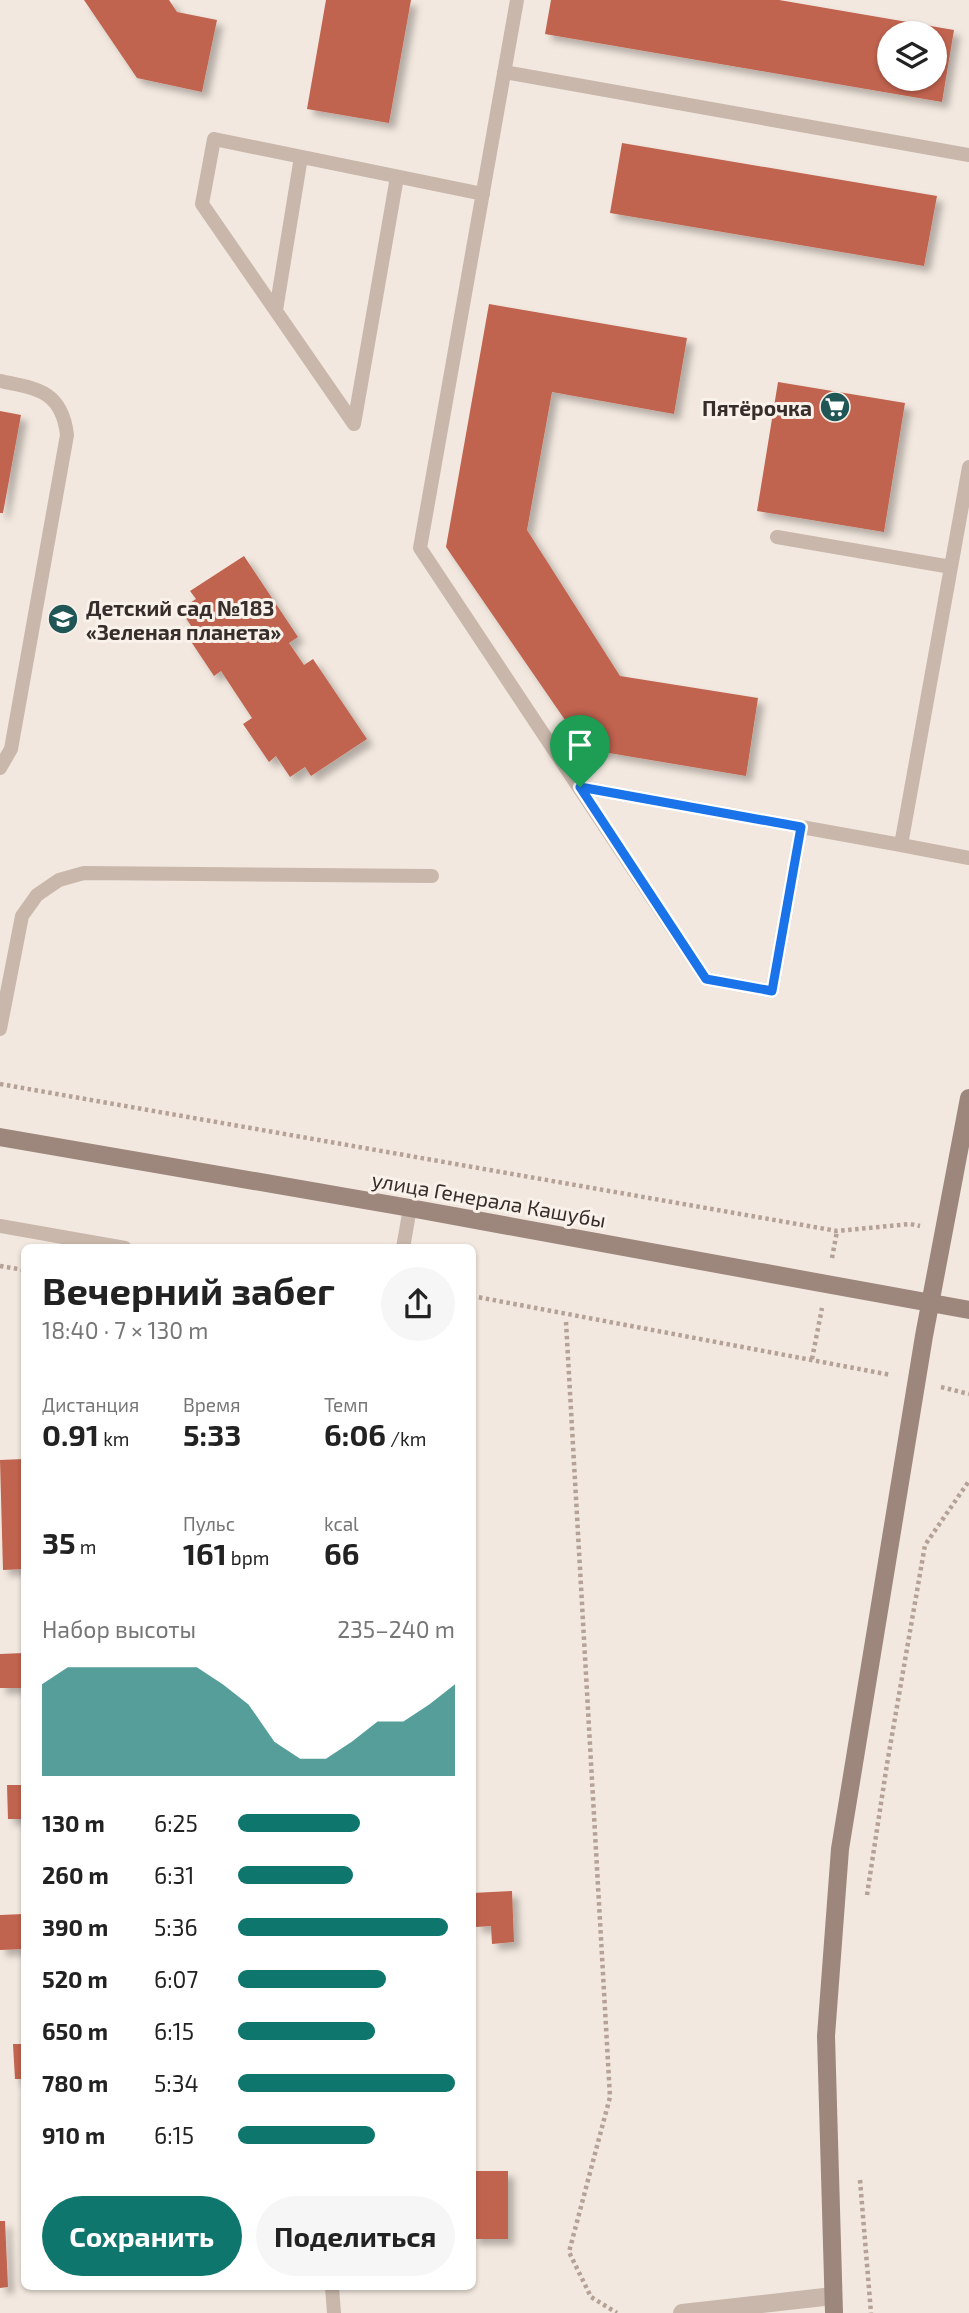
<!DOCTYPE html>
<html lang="ru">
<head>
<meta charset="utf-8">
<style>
	body { margin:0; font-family:"Exo 2",sans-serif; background:#f6f6f6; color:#222; height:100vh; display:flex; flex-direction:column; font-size:26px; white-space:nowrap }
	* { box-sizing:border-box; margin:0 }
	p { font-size:23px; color:#767676 }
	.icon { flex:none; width:38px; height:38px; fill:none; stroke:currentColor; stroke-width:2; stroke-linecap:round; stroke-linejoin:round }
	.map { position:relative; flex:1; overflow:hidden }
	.side { position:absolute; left:21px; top:1244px; width:455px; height:1046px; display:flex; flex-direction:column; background:#fff; border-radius:10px; box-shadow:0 2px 5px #0004 }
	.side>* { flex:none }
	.fabs { position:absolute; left:877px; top:21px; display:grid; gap:14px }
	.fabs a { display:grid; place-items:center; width:70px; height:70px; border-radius:50%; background:#fff; box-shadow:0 2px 5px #0004; font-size:35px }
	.pin { position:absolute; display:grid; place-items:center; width:60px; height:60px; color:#fff; margin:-72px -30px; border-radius:50% 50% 50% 0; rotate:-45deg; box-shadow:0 0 7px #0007 }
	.pin .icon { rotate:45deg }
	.round { display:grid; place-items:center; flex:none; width:74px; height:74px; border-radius:37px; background:#f6f6f6 }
	.summary { display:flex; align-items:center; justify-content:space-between; height:119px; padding:0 21px }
	h1 { font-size:38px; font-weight:700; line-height:52px }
	.figures { display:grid; grid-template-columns:repeat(3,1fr); gap:10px; height:119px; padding:7px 21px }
	.figures div { display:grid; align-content:center }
	.figures b { font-size:30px; font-weight:700 }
	.figures small { font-size:19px; font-weight:400 }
	.figures p { font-size:19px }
	.chart { height:196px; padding:14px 21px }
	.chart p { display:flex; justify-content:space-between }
	.chart svg { width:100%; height:126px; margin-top:7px; fill:#0f766e; opacity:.7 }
	.primary-button { display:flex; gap:14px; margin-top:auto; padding:14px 21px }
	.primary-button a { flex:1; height:80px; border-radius:42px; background:#0f766e; color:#fff; font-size:28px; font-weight:700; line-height:80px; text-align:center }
	.primary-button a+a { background:#f6f6f6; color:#222 }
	ul { padding:0 21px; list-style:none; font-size:23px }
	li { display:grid; grid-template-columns:112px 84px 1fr; align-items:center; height:52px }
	li i { height:18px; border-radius:9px; background:#0f766e }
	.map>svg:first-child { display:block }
</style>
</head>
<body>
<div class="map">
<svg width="969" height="2313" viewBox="0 0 969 2313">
	<defs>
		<filter id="shadow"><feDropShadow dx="6" dy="6" stdDeviation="3.5" flood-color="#0004"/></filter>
	</defs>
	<rect width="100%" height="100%" fill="#f2e8df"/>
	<path fill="#c0644f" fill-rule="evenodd" filter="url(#shadow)" d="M84 0H169L177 12 217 20 202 92 137 78Z
		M326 0H411L389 123 307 109Z
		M551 0H779L954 30 942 102 545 34ZM889 33H934V79H889Z
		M622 143 937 196 924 266 610 213Z
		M489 304 687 338 674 414 552 392 527 530 620 676 758 698 746 776 585 749 446 547Z
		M778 382 905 403 884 532 757 511Z
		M0 411 21 415 3 513H0Z
		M244 556 298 637 289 643 304 665 313 659 367 739 311 776 305 767 290 777 276 756 269 762 243 724 252 718 221 671 214 676 190 640 197 635 180 609 196 599 190 591Z
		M24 1459V1569L3 1570 0 1460Z
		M24 1653V1688H0V1654Z
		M7 1785H24V1819H8Z
		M512 1891 514 1942 492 1944 491 1926 476 1927 475 1915H472V1893Z
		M24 1914V1949L0 1950V1915Z
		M13 2044H24V2079H15Z
		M472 2171H508V2239H472Z
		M0 2221H5L8 2287 0 2288Z"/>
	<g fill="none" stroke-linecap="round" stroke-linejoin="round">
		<path stroke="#b5a195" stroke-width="4.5" stroke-dasharray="3.5 3.5" stroke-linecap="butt" d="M0 1084 837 1231 910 1224 920 1226
			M832 1258 837 1231
			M0 1266 24 1270
			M472 1296 891 1375
			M566 1322 610 2097 569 2252 591 2297 617 2313
			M812 1359 822 1308
			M941 1387 969 1394
			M867 1895 887 1764 925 1545 969 1481
			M860 2180 871 2313"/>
		<path stroke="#c9b7ab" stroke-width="14" d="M517 0 420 548 706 979 772 991 801 827
			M504 72 969 155
			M397 177 354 424 202 204 214 139 483 194
			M276 310 301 157
			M0 381C37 388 62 391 67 435L11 749 0 768
			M969 467 901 845 969 858
			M777 537 951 567
			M580 787 901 845
			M0 1029 22 916 37 895 59 880 84 873 432 876
			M0 1226 125 1248
			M403 1248 410 1208
			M332 2287 334 2313"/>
		<path stroke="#c9b7ab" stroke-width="18" d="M682 2313 833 2296"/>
		<path stroke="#9d867c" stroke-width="18" d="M0 1137 410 1208 969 1310
			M834 2313 826 2036 840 1849 924 1336 969 1098"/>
	</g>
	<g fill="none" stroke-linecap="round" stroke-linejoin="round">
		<g stroke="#fff" stroke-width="14">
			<path id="route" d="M580 787 801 827 772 991 706 979Z"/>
		</g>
		<use href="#route" stroke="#1a73e8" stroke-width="9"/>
	</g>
	<defs>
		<g id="supermarket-disc" transform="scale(1.575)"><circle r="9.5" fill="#215657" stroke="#f9f2eb"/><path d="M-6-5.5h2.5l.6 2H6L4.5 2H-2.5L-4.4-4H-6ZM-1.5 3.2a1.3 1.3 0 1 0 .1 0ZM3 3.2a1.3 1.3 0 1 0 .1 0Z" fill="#fff"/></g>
		<g id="school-disc" transform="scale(1.575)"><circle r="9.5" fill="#215657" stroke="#f9f2eb"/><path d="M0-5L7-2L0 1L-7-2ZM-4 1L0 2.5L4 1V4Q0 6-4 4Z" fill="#fff"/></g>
	</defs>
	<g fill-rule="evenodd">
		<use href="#supermarket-disc" x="835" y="407"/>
		<use href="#school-disc" x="63" y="619"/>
	</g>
	<g text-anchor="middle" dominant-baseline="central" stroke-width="6" stroke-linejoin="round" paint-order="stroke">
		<g font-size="21" font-weight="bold" fill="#372d2a" stroke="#f9f2eb" text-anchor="end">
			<text x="812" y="407">Пятёрочка</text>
			<text x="86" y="607" text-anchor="start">Детский сад №183<tspan x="86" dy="24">«Зеленая планета»</tspan></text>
		</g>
		<g font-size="21" fill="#372d2a" stroke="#f9f2eb">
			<text transform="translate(489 1199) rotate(10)">улица Генерала Кашубы</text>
		</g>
	</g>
</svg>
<div class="fabs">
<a><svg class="icon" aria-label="layers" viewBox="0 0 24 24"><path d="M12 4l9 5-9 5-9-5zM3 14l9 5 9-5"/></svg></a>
</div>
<div class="pin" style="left:580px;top:787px;background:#1e9e55"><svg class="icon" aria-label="arrive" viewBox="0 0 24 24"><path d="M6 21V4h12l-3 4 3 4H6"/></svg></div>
<section class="side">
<div class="summary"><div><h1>Вечерний забег</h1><p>18:40 · 7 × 130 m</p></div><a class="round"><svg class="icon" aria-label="share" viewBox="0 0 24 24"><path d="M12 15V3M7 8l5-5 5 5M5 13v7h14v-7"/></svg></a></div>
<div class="figures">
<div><p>Дистанция</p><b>0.91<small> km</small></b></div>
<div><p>Время</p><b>5:33</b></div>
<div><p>Темп</p><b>6:06<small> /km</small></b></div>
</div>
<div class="figures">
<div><b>35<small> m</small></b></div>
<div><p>Пульс</p><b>161<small> bpm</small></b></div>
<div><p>kcal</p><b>66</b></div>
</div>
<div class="chart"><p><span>Набор высоты</span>235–240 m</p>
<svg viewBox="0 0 160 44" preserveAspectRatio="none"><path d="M0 44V12L10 6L20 6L30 6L40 6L50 6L60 6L70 12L80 19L90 32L100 38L110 38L120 32L130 25L140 25L150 19L160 12V44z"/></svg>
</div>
<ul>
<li><b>130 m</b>6:25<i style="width:56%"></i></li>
<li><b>260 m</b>6:31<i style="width:53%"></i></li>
<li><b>390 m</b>5:36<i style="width:97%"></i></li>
<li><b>520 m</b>6:07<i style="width:68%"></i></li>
<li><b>650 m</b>6:15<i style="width:63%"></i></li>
<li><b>780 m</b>5:34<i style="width:100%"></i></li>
<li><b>910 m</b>6:15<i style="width:63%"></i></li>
</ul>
<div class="primary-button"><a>Сохранить</a><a>Поделиться</a></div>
</section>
</div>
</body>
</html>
